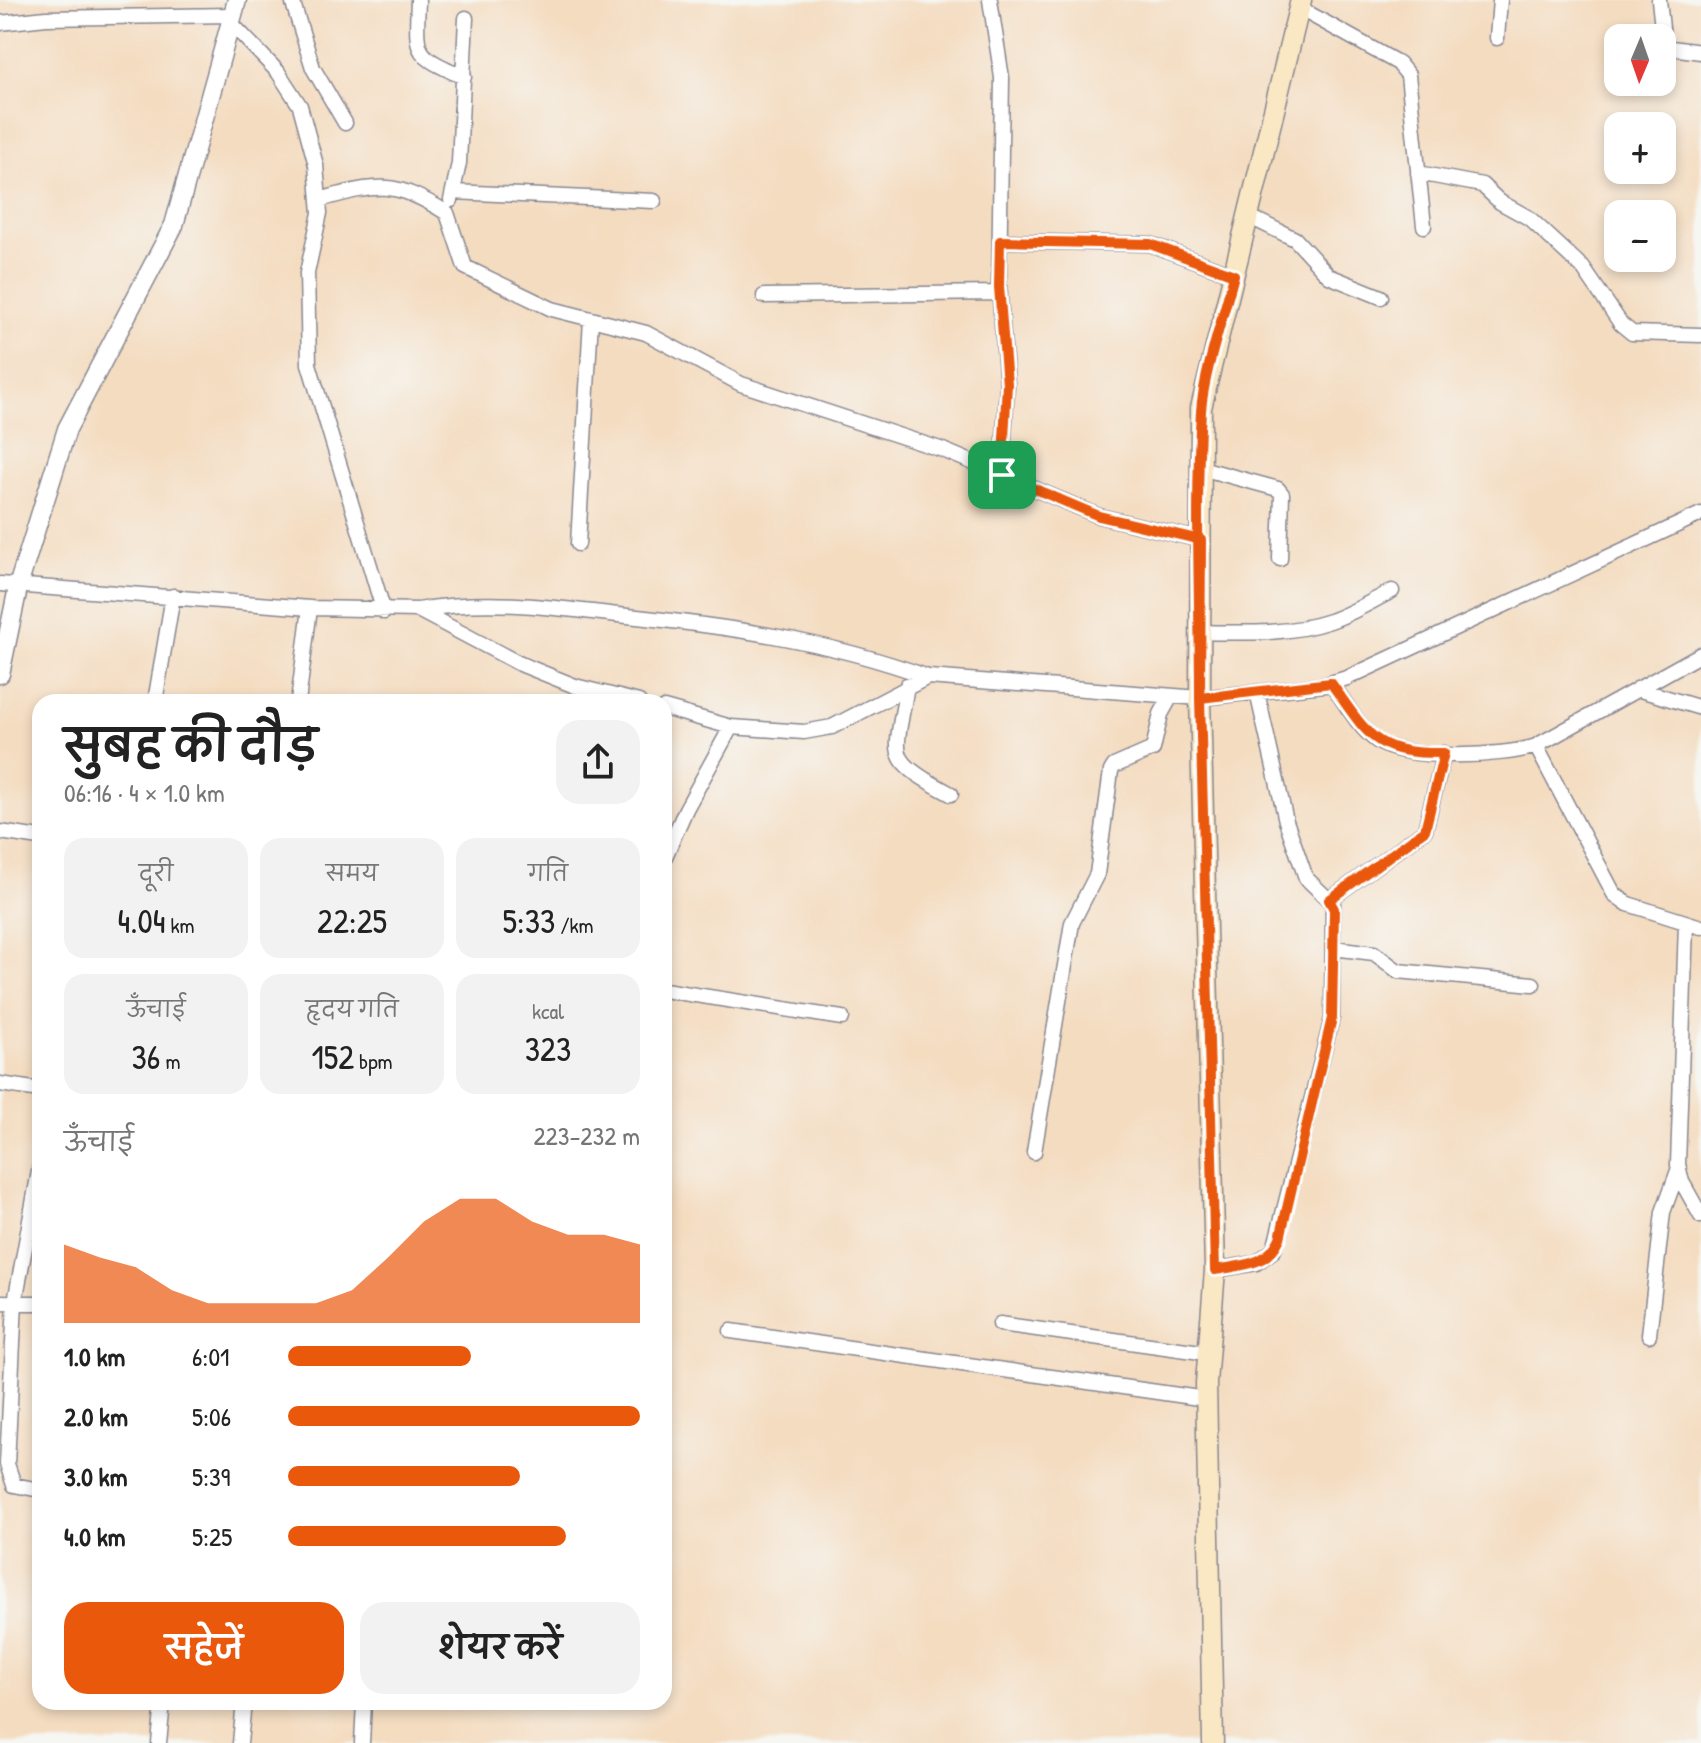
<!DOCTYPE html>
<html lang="hi">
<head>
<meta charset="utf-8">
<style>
	body { margin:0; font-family:"Patrick Hand","Playpen Sans Deva",sans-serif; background:#f2f2f2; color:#222; height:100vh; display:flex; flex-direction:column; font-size:30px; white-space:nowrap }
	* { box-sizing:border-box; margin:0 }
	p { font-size:26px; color:#767676 }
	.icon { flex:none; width:44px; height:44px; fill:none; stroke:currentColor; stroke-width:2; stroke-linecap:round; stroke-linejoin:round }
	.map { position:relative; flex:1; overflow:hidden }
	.drawer { position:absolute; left:32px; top:694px; width:640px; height:1016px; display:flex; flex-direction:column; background:#fff; border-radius:24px; box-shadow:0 4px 12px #0003 }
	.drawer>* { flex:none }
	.needle { width:52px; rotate:182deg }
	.tools { position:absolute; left:1604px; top:24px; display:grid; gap:16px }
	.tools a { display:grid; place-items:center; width:72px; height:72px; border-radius:16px; background:#fff; box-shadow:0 4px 12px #0003; font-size:40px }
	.pin { position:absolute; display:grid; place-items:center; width:68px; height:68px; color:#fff; margin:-34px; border-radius:16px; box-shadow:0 4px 12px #0006 }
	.round { display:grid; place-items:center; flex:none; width:84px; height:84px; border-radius:24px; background:#f2f2f2 }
	.headline { display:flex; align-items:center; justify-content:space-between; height:136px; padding:0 32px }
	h1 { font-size:44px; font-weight:600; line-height:60px }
	.stats { display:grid; grid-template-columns:repeat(3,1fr); gap:12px; height:136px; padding:8px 32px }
	.stats div { display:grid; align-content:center; border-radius:20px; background:#f2f2f2; text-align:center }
	.stats b { font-size:34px; font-weight:600 }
	.stats small { font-size:22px; font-weight:400 }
	.stats p { font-size:22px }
	.chart { height:224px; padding:16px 32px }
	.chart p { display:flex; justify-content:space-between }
	.chart svg { width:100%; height:144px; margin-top:8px; fill:#ea580c; opacity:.7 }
	.action { display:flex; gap:16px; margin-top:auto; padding:16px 32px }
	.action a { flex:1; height:92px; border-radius:24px; background:#ea580c; color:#fff; font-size:32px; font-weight:600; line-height:92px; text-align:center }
	.action a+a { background:#f2f2f2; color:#222 }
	ul { padding:0 32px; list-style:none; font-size:26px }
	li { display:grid; grid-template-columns:128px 96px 1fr; align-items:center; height:60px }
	li i { height:20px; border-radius:10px; background:#ea580c }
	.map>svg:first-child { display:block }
</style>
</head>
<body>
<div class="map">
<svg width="1701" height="1743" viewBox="0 0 1701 1743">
	<rect width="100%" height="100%" fill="#f6f6f2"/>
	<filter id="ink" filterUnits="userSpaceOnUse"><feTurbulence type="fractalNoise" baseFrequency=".0125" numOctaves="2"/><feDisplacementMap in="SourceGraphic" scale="16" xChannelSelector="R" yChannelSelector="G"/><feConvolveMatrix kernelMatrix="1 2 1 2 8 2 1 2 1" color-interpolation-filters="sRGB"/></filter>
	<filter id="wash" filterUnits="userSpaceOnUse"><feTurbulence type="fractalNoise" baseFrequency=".006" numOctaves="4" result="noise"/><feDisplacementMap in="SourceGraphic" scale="32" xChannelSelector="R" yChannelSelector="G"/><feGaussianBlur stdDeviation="1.8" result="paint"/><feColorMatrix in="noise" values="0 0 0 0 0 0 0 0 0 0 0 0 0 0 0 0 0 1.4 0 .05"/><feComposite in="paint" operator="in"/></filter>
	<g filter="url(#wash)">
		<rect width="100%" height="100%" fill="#f4dcc0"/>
	</g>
	<g filter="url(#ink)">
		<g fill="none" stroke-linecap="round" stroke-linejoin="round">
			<g stroke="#88868f" stroke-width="17">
				<path id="minor" d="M292 0 313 68 345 123
					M418 0C416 55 413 54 464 77
					M990 0 1002 78 999 287 1007 384 1002 475
					M1659 0 1664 47 1701 52
					M1299 8 1398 63 1408 75 1424 226
					M230 22 278 72 300 106 316 165 320 213 307 273 309 364 384 612
					M0 23 46 18 232 15
					M1497 38 1500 0
					M1418 173 1482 185 1500 202 1529 218 1583 268 1621 324 1632 333 1701 335
					M453 192 654 201
					M319 200C377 184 393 179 447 213L465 267 552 309 646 333 741 384 943 450 1099 516 1201 540
					M451 200 459 163 466 18
					M1248 216 1295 239 1329 276 1381 297
					M1000 241 1150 244 1234 275
					M764 296 1000 293
					M1201 468 1278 489 1282 494 1280 559
					M578 544 591 319
					M0 584 310 608 418 610 518 663 575 686 639 702
					M418 610C485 598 551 607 618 615 725 626 827 640 928 677
					M1200 632C1244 633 1288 635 1330 621 1351 614 1372 601 1392 591
					M1331 683C1345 702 1358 727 1377 741 1404 761 1505 757 1536 746L1701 654
					M907 685C896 758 882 757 951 794
					M1637 689 1701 708
					M155 702 173 596
					M298 702 310 608
					M664 708 731 727 804 732 832 727 928 677 1200 698 1324 685 1347 678 1701 514
					M1536 746 1614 894 1628 904 1701 927
					M0 832 40 838
					M664 859 686 809 731 727
					M1329 900 1425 830 1444 753
					M1686 923 1678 1165 1682 1182 1701 1216
					M1333 948 1374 953 1398 971 1533 984
					M664 990 842 1018
					M0 1084 40 1090
					M1034 1152 1072 923 1097 874 1111 771 1114 766 1153 749 1161 714 1171 696
					M40 1166 15 1302 7 1464 14 1485 40 1490
					M1215 1270 1256 1263 1274 1250 1332 1018 1333 904 1306 878 1286 821 1257 692
					M0 1302 40 1303
					M1000 1324 1208 1353
					M731 1331 1206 1399
					M1649 1335 1663 1212 1679 1168
					M159 1743 163 1702
					M240 1743 244 1702
					M362 1743 364 1702"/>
			</g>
			<g stroke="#88868f" stroke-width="21">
				<path id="tertiary" d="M0 674 19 583 67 429 174 225 237 0"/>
			</g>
			<g stroke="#88868f" stroke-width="23">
				<path id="secondary" d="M1213 1743 1206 1383 1215 1270 1200 698 1201 408 1301 0"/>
			</g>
			<use href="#minor" stroke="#fff" stroke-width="14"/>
			<use href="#tertiary" stroke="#fff" stroke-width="18"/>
			<use href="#secondary" stroke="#fae7c3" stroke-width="20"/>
		</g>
	</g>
	<g fill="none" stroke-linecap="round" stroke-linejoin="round" filter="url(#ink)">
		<g stroke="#fff" stroke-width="16">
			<path id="route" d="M1002 475 1099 516 1201 540 1200 698 1215 1270C1242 1265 1268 1266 1280 1238L1332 1018 1334 909 1329 900 1425 830 1444 753C1374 754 1369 736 1331 683L1200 698C1200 603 1195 506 1201 411 1204 371 1224 315 1234 275L1150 244 1000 241 999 287 1007 384 1002 475"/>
		</g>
		<use href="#route" stroke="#ea580c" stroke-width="10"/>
	</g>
</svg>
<div class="tools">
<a><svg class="needle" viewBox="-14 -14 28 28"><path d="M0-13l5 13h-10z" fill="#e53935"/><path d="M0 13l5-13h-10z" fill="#767676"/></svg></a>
<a>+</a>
<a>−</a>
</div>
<div class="pin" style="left:1002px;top:475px;background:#1e9e55"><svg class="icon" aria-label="arrive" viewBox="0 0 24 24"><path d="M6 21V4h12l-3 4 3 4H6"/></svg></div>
<section class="drawer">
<div class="headline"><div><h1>सुबह की दौड़</h1><p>06:16 · 4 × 1.0 km</p></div><a class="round"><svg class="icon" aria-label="share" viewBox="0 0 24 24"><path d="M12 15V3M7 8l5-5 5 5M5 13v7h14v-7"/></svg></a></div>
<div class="stats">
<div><p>दूरी</p><b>4.04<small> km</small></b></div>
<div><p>समय</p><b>22:25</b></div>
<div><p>गति</p><b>5:33<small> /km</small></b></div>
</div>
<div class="stats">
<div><p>ऊँचाई</p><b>36<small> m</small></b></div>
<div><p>हृदय गति</p><b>152<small> bpm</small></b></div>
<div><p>kcal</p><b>323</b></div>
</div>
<div class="chart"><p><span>ऊँचाई</span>223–232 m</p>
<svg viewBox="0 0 160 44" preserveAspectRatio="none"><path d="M0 44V20L10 24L20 27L30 34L40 38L50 38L60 38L70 38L80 34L90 24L100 13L110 6L120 6L130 13L140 17L150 17L160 20V44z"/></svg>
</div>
<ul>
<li><b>1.0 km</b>6:01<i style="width:52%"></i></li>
<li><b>2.0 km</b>5:06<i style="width:100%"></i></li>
<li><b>3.0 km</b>5:39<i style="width:66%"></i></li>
<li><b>4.0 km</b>5:25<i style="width:79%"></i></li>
</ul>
<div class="action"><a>सहेजें</a><a>शेयर करें</a></div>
</section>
</div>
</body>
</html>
